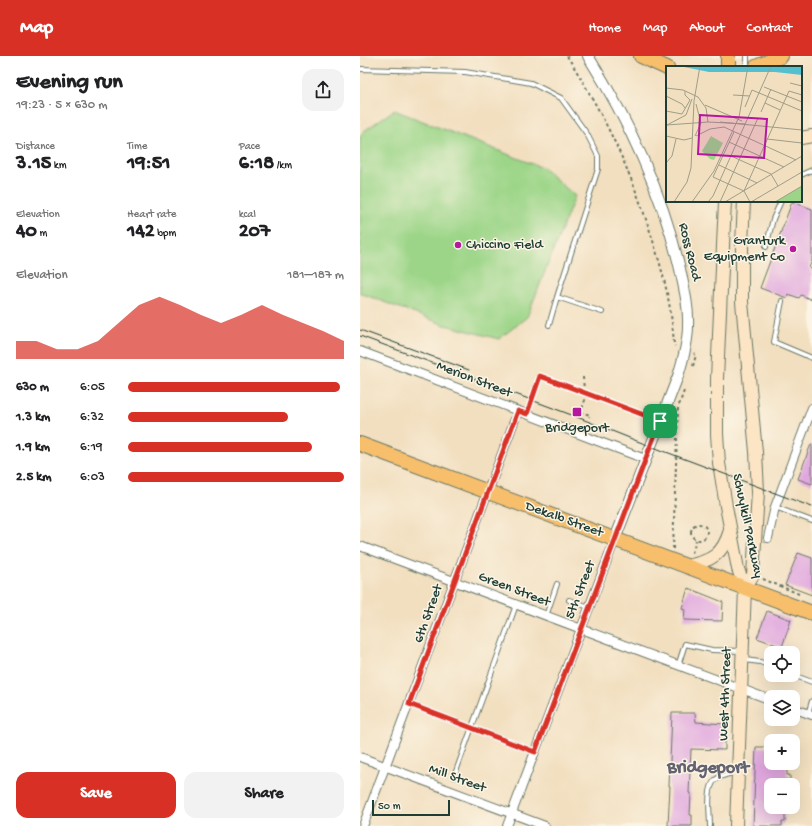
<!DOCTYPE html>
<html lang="en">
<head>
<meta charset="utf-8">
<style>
	body { margin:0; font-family:"Gochi Hand",sans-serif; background:#f2f2f2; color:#202124; height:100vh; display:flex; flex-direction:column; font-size:15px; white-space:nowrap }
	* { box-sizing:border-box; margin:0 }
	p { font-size:13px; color:#757577 }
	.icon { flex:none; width:22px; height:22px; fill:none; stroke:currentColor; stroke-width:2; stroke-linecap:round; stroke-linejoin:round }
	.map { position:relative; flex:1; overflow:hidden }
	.drawer { display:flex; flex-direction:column; background:#fff; width:360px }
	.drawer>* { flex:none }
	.fabs { position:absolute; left:404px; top:590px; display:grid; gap:8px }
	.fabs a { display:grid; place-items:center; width:36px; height:36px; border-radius:8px; background:#fff; box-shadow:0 4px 16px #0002; font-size:20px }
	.scale { position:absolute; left:12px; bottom:10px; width:78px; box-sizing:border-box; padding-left:4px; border:2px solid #1f3d34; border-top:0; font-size:11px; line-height:14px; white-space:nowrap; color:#1f3d34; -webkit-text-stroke:3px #fcf5e5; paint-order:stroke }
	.pin { position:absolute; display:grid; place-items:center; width:34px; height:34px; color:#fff; margin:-17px; border-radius:8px; box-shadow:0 2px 6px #0006 }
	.round { display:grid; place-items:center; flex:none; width:42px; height:42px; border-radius:12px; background:#f2f2f2 }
	.headline { display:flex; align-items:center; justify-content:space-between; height:68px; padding:0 16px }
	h1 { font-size:22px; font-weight:800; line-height:30px }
	.stats { display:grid; grid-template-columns:repeat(3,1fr); gap:6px; height:68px; padding:4px 16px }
	.stats div { display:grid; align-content:center }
	.stats b { font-size:20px; font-weight:800 }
	.stats small { font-size:11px; font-weight:400 }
	.stats p { font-size:11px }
	.chart { height:112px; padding:8px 16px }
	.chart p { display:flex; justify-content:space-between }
	.chart svg { width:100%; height:72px; margin-top:4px; fill:#d93025; opacity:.7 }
	.primary-button { display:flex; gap:8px; margin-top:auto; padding:8px 16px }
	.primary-button a { flex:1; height:46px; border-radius:12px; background:#d93025; color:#fff; font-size:16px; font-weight:800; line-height:46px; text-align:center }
	.primary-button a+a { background:#f2f2f2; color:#202124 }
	ul { padding:0 16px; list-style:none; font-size:13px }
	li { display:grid; grid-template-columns:64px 48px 1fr; align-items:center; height:30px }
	li i { height:10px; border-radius:5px; background:#d93025 }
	header { display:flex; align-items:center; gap:24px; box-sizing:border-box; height:56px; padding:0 20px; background:#d93025; color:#fff }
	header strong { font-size:19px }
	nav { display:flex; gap:22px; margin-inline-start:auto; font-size:14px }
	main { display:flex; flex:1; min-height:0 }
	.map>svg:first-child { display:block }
</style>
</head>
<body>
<header>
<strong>Map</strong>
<nav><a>Home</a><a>Map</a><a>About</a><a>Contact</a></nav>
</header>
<main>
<section class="drawer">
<div class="headline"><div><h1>Evening run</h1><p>19:23 · 5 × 630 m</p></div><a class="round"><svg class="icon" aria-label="share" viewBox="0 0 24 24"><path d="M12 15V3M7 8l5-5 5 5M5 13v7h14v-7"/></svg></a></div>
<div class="stats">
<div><p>Distance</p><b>3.15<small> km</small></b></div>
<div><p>Time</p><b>19:51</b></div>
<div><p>Pace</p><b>6:18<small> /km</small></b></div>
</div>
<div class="stats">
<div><p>Elevation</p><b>40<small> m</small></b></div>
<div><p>Heart rate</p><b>142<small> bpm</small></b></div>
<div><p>kcal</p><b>207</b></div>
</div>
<div class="chart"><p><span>Elevation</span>181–187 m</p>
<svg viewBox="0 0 160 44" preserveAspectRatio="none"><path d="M0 44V33L10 33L20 38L30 38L40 33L50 22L60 11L70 6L80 11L90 17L100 22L110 17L120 11L130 17L140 22L150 27L160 33V44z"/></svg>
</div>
<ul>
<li><b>630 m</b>6:05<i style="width:98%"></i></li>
<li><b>1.3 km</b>6:32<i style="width:74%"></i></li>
<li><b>1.9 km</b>6:19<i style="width:85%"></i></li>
<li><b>2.5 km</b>6:03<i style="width:100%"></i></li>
</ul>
<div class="primary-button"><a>Save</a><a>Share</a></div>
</section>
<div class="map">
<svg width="452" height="770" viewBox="0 0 452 770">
	<rect width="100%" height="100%" fill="#fcf5e5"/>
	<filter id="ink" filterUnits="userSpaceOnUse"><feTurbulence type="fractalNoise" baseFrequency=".025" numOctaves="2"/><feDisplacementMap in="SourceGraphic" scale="8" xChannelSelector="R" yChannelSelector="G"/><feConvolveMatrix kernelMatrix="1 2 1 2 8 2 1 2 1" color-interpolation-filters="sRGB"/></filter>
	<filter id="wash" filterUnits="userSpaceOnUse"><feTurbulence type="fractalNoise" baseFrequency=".012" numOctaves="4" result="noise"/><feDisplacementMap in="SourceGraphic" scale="16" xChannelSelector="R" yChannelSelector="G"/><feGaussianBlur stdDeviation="0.9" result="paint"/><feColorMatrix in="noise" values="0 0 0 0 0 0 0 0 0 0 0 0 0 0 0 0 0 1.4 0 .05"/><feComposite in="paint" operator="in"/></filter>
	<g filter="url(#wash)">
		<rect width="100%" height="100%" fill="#f2dfc0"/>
		<path fill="#9cd588" stroke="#5e895e" d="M34 54 183 112 215 140 167 261 139 283 85 269 0 237V80L4 75Z"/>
		<g id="blocks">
			<path fill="#e0a6df" d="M432 146 452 153V204L449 212 452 213V244L441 239 439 242 428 238 427 242 400 232Z
				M451 388H452V428L438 423Z
				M438 497 452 502V539L425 529Z
				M328 532 363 546 362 565 324 564 325 553 322 552Z
				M407 555 431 564 422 591 397 582Z
				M312 657H335L336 666 365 668V694L331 693 329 737H331L330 759H332V770H308L310 730H309Z
				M396 691H411V707H424V711H427V719H430V727L411 726V751H425V766H422V770H393Z"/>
		</g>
	</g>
	<g filter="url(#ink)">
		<use href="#blocks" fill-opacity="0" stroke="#697665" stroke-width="1"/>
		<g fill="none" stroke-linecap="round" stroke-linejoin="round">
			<g stroke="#697665" stroke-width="6">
				<path id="service" d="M387 0V11
					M0 13 105 16 171 27 201 42 227 78 238 100V113L197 241 242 256
					M441 119 452 114
					M406 191 413 163 421 145
					M422 245 414 286 452 302
					M189 269 197 241
					M415 451 452 465
					M209 544 229 551
					M186 560 197 528
					M385 604 400 606 411 610
					M318 610 325 588 352 594 380 595
					M433 619 452 626
					M49 648 175 696
					M448 658 452 645
					M94 721 156 549
					M350 770C350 758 346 733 355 724 361 719 369 718 376 716"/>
			</g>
			<g stroke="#697665" stroke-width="10">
				<path id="minor" d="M0 295 285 403
					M408 482 415 451 452 352
					M0 490 411 644
					M433 652 452 659
					M0 701 185 770
					M3 770 158 355
					M147 770 255 483"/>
			</g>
			<g stroke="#697665" stroke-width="12">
				<path id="tertiary" d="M228 0C270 67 302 136 320 213 324 232 329 251 328 270 328 287 323 304 318 320L255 483"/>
			</g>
			<g stroke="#697665" stroke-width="14">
				<path id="secondary" d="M441 82 452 80
					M365 145 357 323V378L359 407 366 450 378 513 385 532 376 770
					M384 145 382 188V246L396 396 398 436 393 519 385 532
					M327 510C351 505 363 499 370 474"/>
			</g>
			<g stroke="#697665" stroke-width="16">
				<path id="trunk" d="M281 0 307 12
					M368 0V11
					M396 11 421 0
					M0 388 452 557"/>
			</g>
			<path stroke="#697665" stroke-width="2" stroke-dasharray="3 3" stroke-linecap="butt" d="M207 0C244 58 273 119 293 185 304 219 312 253 314 289L315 290
				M333 310 336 299 334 298
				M223 321 224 334 227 338 221 356 230 359 229 361
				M170 349 180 320 291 362
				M331 476a8 8 0 1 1 16 0a8 8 0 1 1-16 0Z
				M313 493 318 352 324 335
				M332 497 336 484
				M403 523 439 538"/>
			<use href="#service" stroke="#fff" stroke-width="4"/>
			<use href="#minor" stroke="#fff" stroke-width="8"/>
			<use href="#tertiary" stroke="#fff" stroke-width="10"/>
			<use href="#secondary" stroke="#fce5c4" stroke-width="12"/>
			<use href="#trunk" stroke="#f7bf6c" stroke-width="14"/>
			<path stroke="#1f3d34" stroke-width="1" d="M0 274 109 314
				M0 280 217 361 277 385 452 451"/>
		</g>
	</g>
	<g fill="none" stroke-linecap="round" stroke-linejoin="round" filter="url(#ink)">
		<g stroke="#fff" stroke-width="8">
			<path id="route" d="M180 320 300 365 175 696 49 648 158 355 167 358Z"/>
		</g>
		<use href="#route" stroke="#d93025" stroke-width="5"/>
	</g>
	<g fill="#b5179e" stroke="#fcf5e5" stroke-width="1.5">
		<circle cx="98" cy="189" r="4"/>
		<circle cx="433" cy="193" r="4"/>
		<rect x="212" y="351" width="10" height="10" rx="2"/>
	</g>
	<g text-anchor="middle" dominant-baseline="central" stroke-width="3" stroke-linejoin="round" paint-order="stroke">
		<g font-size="14" fill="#1f3d34" stroke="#fcf5e5" text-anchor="end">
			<text x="425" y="185">Granturk<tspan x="425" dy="16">Equipment Co</tspan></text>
			<text x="106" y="189" text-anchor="start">Chiccino Field</text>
			<text x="217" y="372" text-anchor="middle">Bridgeport</text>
		</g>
		<g font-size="14" fill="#1f3d34" stroke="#fcf5e5">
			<text transform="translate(329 196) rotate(76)">Ross Road</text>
			<text transform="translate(114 324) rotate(21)">Merion Street</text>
			<text transform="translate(204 464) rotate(20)">Dekalb Street</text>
			<text transform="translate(387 470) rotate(78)">Schuylkill Parkway</text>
			<text transform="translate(154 534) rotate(21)">Green Street</text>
			<text transform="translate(221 534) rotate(-69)">5th Street</text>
			<text transform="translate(69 558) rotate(-70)">6th Street</text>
			<text transform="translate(366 638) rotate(-88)">West 4th Street</text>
			<text transform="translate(97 723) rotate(20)">Mill Street</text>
		</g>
		<g font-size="18" font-weight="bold" fill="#636270" stroke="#fcf5e5">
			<text x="348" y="712">Bridgeport</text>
		</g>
	</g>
	<g transform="translate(306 10)">
		<rect width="136" height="136" fill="#f2dfc0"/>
		<path d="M45 70 57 77 48 94 44 93 36 85ZM136 120V136H109Z" fill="#9cd588"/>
		<path d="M13 0H136V9L109 6H43Z" fill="#54bfce"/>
		<path fill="none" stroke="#9e9e88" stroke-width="1" d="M124 17 136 20M98 21 136 36M0 22 17 24 32 31 40 42 42 56 80 58M67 29 84 30M0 30 16 38 19 42M26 33 20 49 1 59 42 56M99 37 114 44M39 39 76 55M79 41 86 24 136 45M0 45 16 48 24 34 19 29V25M95 46 105 23M54 56 136 64M68 66 47 111 78 125M0 70 18 74 26 72M29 70 35 57 30 38M30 70 44 63 58 61 130 94M101 73 136 77M63 76 118 101M65 90 105 108 112 120M0 97 6 90 10 73M53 99 91 117M78 125 123 25 136 29M78 125 84 136M8 136 21 116 25 102 28 35 34 0M26 136 48 105 73 51 82 0M42 136 47 130 105 0M54 136 92 52M59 136 136 90M85 136 136 106M109 136 136 120"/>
		<path fill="#b5179e" fill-opacity="0.15" stroke="#b5179e" stroke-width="2" d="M34 49 101 53 98 92 32 88Z"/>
		<rect width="136" height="136" fill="none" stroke="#1f3d34" stroke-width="2"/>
	</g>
</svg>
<div class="fabs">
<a><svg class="icon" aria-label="locate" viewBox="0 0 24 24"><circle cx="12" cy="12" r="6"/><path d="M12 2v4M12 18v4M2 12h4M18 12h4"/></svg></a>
<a><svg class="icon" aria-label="layers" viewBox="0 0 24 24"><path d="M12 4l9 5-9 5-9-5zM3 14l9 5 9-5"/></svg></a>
<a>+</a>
<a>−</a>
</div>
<div class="scale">50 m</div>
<div class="pin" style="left:300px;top:365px;background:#1e9e55"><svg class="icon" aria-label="arrive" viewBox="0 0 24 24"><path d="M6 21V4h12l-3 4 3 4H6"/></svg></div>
</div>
</main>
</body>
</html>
